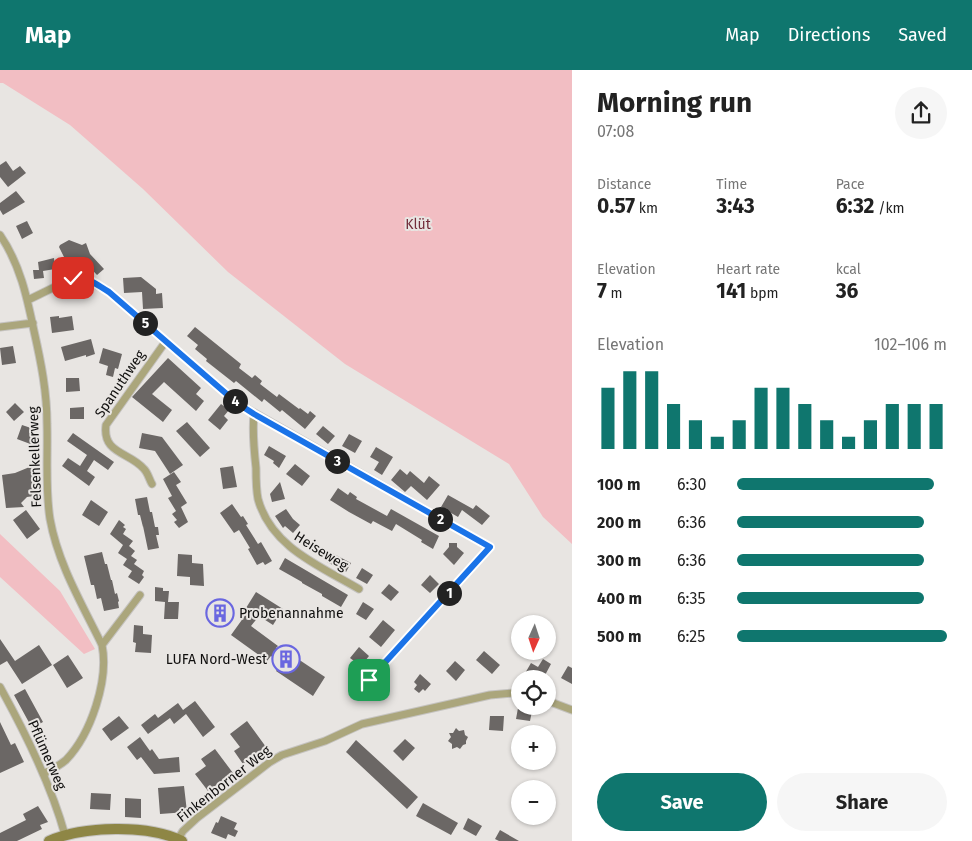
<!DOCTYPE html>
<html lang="en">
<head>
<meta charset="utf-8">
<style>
	body { margin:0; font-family:"Fira Sans",sans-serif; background:#f6f6f6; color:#222; height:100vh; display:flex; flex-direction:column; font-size:19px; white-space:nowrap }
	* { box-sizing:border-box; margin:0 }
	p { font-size:16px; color:#767676 }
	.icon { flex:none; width:28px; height:28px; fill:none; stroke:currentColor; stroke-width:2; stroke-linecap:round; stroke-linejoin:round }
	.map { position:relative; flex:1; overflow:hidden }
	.details { display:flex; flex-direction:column; background:#fff; width:400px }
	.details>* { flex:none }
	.needle { width:32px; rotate:183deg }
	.buttons { position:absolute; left:511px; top:545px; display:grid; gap:10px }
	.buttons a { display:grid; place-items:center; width:45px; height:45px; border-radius:50%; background:#fff; box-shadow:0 1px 4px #0004; font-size:25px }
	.pin { position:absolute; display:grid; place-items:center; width:42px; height:42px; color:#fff; margin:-21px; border-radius:10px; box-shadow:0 2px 8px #0006 }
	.km { position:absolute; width:25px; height:25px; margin:-12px; border-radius:50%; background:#222; color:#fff; font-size:14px; line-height:25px; text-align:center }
	.round { display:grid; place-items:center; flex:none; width:52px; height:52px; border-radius:26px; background:#f6f6f6 }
	.summary { display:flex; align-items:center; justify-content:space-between; height:85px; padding:0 25px }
	h1 { font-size:28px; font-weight:700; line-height:38px }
	.metrics { display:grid; grid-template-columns:repeat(3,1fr); gap:8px; height:85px; padding:5px 25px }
	.metrics div { display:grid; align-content:center }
	.metrics b { font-size:21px; font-weight:700 }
	.metrics small { font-size:14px; font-weight:400 }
	.metrics p { font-size:14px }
	.chart { height:140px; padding:10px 25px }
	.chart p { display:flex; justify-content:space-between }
	.chart svg { width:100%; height:90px; margin-top:5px; stroke:#0f766e; stroke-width:6 }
	.action { display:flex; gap:10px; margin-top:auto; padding:10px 25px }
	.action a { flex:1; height:58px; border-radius:30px; background:#0f766e; color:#fff; font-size:20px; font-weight:700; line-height:58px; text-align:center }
	.action a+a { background:#f6f6f6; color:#222 }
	ul { padding:0 25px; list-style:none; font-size:16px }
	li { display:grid; grid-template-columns:80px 60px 1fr; align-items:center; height:38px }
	li i { height:12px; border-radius:6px; background:#0f766e }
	header { display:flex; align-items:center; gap:30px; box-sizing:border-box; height:70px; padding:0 25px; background:#0f766e; color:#fff }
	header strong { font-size:24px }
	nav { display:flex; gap:28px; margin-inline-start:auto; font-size:18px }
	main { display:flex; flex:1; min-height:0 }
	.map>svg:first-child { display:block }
</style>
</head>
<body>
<header>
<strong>Map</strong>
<nav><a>Map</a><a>Directions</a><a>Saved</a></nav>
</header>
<main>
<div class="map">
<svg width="572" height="771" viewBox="0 0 572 771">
	<rect width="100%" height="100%" fill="#e8e5e2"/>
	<path fill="#f2bec3" d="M0 0H572V474L543 447 509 394 345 294 228 202 143 119 70 55 3 13H0Z
		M0 464 60 521 95 579 84 584 0 507Z"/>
	<path fill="#6b6765" d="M6 91 13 101 20 96 26 103 8 117 0 107V95Z
		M16 121 25 132 3 145 0 140V133Z
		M27 151 33 163 22 169 16 156Z
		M69 170 82 175 86 173 90 184 104 199 97 205 81 188 68 195 59 177 60 175Z
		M54 188 55 199 43 201 44 208 34 209 33 200H39L38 192Z
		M141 207 156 219V224L162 223 163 238 143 239 142 222 124 223 123 208Z
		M59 246V248L72 246 74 260 52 263 50 247Z
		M195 257 241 294 239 298 252 308 255 305 262 311 260 314 277 327 279 324 299 339 300 338 308 344 310 341 316 346 305 359 282 340 280 342 264 329 262 332 236 311 234 313 206 291 207 289 195 279 198 275 187 266Z
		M91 269 95 284 86 287V285L65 291 61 277Z
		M13 276 16 293 2 295 0 278Z
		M103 278 122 284 118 299 115 298 113 307 106 305 108 296 99 293Z
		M168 288 201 318 196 324 204 331 196 341 164 312 152 324 172 340 163 352 132 327Z
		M66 308H79L80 321 66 322Z
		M15 333 24 342 14 351 6 342Z
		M221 334 229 340 224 346 228 350 220 360 208 350Z
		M84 337V349H70V338Z
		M187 352 210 378 200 387 176 361Z
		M22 355 37 360 33 375 17 369Z
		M323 356 335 366 328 374 316 364Z
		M73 363 114 392 108 400 94 390 87 401 95 407 89 416 62 396 68 388 80 396 87 385 67 371Z
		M142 363 162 367 183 395 170 404 155 381 139 378Z
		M349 364 362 371 355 383 342 376Z
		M269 376 286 386 279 398 273 393 274 391 264 385Z
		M376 377 393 387 382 405 374 400 379 392 370 387Z
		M295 394 310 406 302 416 286 404Z
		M32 396 34 426 27 427 21 433 24 437 6 438 2 405 15 403Z
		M233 396 237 417 223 419 220 398Z
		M400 399 407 405 410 401 424 413 429 406 440 415 427 430 411 416 405 422 391 410Z
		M174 402 181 412 176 415 187 433 181 437 188 452 179 458 174 452 177 450 172 444 176 441 168 428 172 426 163 409Z
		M280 412 285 429 272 432 270 424Z
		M338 418 348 425 350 422 357 427 356 429 387 446 391 439 439 466 433 479 421 472 422 470 396 454 392 461 373 451 371 454 349 442 330 430Z
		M448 425 473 439 476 435 490 446 482 455 462 440 458 447 441 437Z
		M147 427 150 442H152L155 457H158L159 465H156L159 478 148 480 143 456V457L140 445H138L135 429Z
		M91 430 108 442 99 456 82 445Z
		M232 434 241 447 243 446 248 454 246 455 258 474 261 472 272 491 265 495 263 492 257 495 248 479 250 478 239 460 234 463 220 443Z
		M286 439 293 449 300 455 293 463 285 456 283 458 275 446Z
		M26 440 40 459 27 469 13 450Z
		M119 450 125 455 123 457 126 459 123 464 133 471 129 476 135 481 131 486 137 490 134 494 144 501 142 505 144 507 139 514 128 507 132 501 123 495 127 489 118 483 123 475 110 464Z
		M449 473H457V477L464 483 454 495 443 484 449 477Z
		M102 482 105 494H107L111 510H112L115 524 117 523 119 531 118 532 119 538 104 541 101 528 97 529 94 515H91L84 486Z
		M332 483 351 493 346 502 327 492Z
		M178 484 192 485V493L203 494 204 516 190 515V507L177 506Z
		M285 488 348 525 341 537 322 526V524L302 513V512L279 499Z
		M362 498 373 505 367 514 356 508Z
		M430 505 439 514 430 523 421 515Z
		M389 514 399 522 391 531 381 523Z
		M155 517 163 518V521H169L168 532H179L178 549H164L165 532 155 531Z
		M256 522 283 539 273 555 259 546 251 556 278 576 276 578 286 586 289 583 325 607 313 626 276 601 282 593 271 586 267 591 231 565 249 540 246 538Z
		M363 532 374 539 366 550 356 544Z
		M383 550 395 560 381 577 369 567Z
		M134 555 143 556V564L152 565 151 583 135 582 136 573 133 572Z
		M0 569 15 591 39 575 52 595 22 614 7 591 0 595Z
		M359 577 369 586 361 596 350 588Z
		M484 581 500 595 492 604 476 590Z
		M68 585 83 608 67 618 53 595Z
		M543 589 551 594 544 607 536 602 533 609 524 605 531 593 538 597Z
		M455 591 465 600 456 611 446 601Z
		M568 596 572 598V614L561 608Z
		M420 604 431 614 425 621 423 619 419 623 414 619 417 615 414 612Z
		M25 619 43 652 32 658 14 625Z
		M195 631 215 657 203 667 186 644 174 654 170 648 148 664 141 655 155 644 158 648 178 633 183 640Z
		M518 638 532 641 530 651 516 649Z
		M119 646 129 658 111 671 102 659Z
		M490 646H504L503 661 489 660Z
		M247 651 266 677 243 694 234 681 240 677 230 664Z
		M0 652 11 675 15 673 24 692 0 703Z
		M456 658 459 661 464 660 465 665 468 667 466 671V674L463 675 460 679 457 677 452 679V674L448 671 451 667 449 663H453Z
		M140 667 150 681 152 679 159 689 179 687 180 702 154 704 141 687 137 690 127 677Z
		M405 669 415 678 403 691 393 681Z
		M356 670 418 727 407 739 346 682Z
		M215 679 233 703 208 721 195 704 206 696 201 689Z
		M184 716 187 742 160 744 158 718Z
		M91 723 111 724 110 740 90 739Z
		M125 728 141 729V748L125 747Z
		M423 733 458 753 451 765 416 746Z
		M38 736 48 752 40 755 42 759 17 771H0V763L26 750 23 744Z
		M221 746 237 753 234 759 238 761 235 767 228 764 226 769 211 763 216 752 218 753Z
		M468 748 482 756 476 766 463 759Z
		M500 760 519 771H499L495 769Z"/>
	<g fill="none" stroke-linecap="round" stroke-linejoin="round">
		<g stroke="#c5c3c0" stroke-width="9">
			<path id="minor" d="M0 165C20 194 27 227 34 261 41 292 47 322 47 354 48 386 45 418 50 449 58 494 82 534 102 575 109 610 91 664 66 690 59 696 51 700 43 704
				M28 230 73 208 81 207 86 209 109 222 237 333 490 477 369 610
				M0 257 33 253
				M254 344C252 362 254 380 256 398 256 408 256 419 258 429 271 477 320 496 359 519
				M152 414C149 409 148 403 144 399 130 382 102 384 106 355L166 271
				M102 575 140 525
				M0 617C26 664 51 714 65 765
				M548 631 572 640
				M178 769 183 761 197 748 270 692 282 685 325 671 362 654 490 625 513 623 520 625"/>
		</g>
		<g stroke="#c5c3c0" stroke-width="12">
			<path id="secondary" d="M49 771C83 756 148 754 182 771"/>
		</g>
		<use href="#minor" stroke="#aba67c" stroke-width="7"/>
		<use href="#secondary" stroke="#8e8645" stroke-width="10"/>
	</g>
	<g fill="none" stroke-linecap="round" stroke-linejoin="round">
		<g stroke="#fff" stroke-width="10">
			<path id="route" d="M73 208C87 205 98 216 109 222L237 333 254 344 490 477 369 610"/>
		</g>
		<use href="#route" stroke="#1a73e8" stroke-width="6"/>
	</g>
	<defs>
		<g id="building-ring" transform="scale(1.4375)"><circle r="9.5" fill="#e8e5e2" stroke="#6a67e0" stroke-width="1.5"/><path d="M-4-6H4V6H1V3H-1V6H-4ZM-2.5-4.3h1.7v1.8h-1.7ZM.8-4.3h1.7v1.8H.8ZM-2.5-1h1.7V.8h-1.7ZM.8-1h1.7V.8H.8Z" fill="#6a67e0"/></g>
	</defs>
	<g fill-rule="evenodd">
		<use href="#building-ring" x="220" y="543"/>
		<use href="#building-ring" x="286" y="589"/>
	</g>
	<g text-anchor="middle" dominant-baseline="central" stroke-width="4" stroke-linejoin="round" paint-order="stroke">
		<g font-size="14" fill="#722d3a" stroke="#e8e5e2">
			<text x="418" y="154">Klüt</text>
		</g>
		<g font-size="14" fill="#100f0e" stroke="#e8e5e2">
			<text transform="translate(120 314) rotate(-56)">Spanuthweg</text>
			<text transform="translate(35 387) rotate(-92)">Felsenkellerweg</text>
			<text transform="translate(321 481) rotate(32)">Heiseweg</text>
			<text transform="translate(47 685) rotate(66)">Pflümerweg</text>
			<text transform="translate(224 714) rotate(-38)">Finkenborner Weg</text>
		</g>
		<g font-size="14" fill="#100f0e" stroke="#e8e5e2" text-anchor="start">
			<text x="239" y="543">Probenannahme</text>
			<text x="267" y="589" text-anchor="end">LUFA Nord-West</text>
		</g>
	</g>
</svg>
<div class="buttons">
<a><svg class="needle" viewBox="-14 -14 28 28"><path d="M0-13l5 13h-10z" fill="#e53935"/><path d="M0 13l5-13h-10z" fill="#767676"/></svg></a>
<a><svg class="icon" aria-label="locate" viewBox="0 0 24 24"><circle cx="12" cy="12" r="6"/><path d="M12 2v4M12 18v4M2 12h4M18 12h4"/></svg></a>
<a>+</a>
<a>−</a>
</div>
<div class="pin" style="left:369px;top:610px;background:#1e9e55"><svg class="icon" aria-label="arrive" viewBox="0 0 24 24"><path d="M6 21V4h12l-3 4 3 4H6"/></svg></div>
<div class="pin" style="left:73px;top:208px;background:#d93025"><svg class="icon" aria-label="check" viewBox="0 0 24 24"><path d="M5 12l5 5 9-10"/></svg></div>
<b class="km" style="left:449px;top:523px">1</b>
<b class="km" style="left:440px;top:449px">2</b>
<b class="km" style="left:337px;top:391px">3</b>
<b class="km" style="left:235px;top:331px">4</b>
<b class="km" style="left:145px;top:253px">5</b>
</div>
<section class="details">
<div class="summary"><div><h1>Morning run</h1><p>07:08</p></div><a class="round"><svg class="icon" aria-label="share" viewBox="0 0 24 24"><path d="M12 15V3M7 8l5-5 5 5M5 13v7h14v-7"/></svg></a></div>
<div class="metrics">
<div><p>Distance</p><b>0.57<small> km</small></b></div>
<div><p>Time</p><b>3:43</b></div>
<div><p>Pace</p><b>6:32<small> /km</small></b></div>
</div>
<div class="metrics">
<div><p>Elevation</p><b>7<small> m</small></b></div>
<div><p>Heart rate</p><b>141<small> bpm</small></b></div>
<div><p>kcal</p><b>36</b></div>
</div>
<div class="chart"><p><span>Elevation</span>102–106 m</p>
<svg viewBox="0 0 160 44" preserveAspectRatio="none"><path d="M5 44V14M15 44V6M25 44V6M35 44V22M45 44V30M55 44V38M65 44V30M75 44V14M85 44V14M95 44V22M105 44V30M115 44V38M125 44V30M135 44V22M145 44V22M155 44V22"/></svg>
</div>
<ul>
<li><b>100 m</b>6:30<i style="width:94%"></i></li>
<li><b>200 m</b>6:36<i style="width:89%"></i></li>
<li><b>300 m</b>6:36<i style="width:89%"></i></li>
<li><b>400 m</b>6:35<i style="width:89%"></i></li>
<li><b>500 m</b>6:25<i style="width:100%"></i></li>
</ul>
<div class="action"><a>Save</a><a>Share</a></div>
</section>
</main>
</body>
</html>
